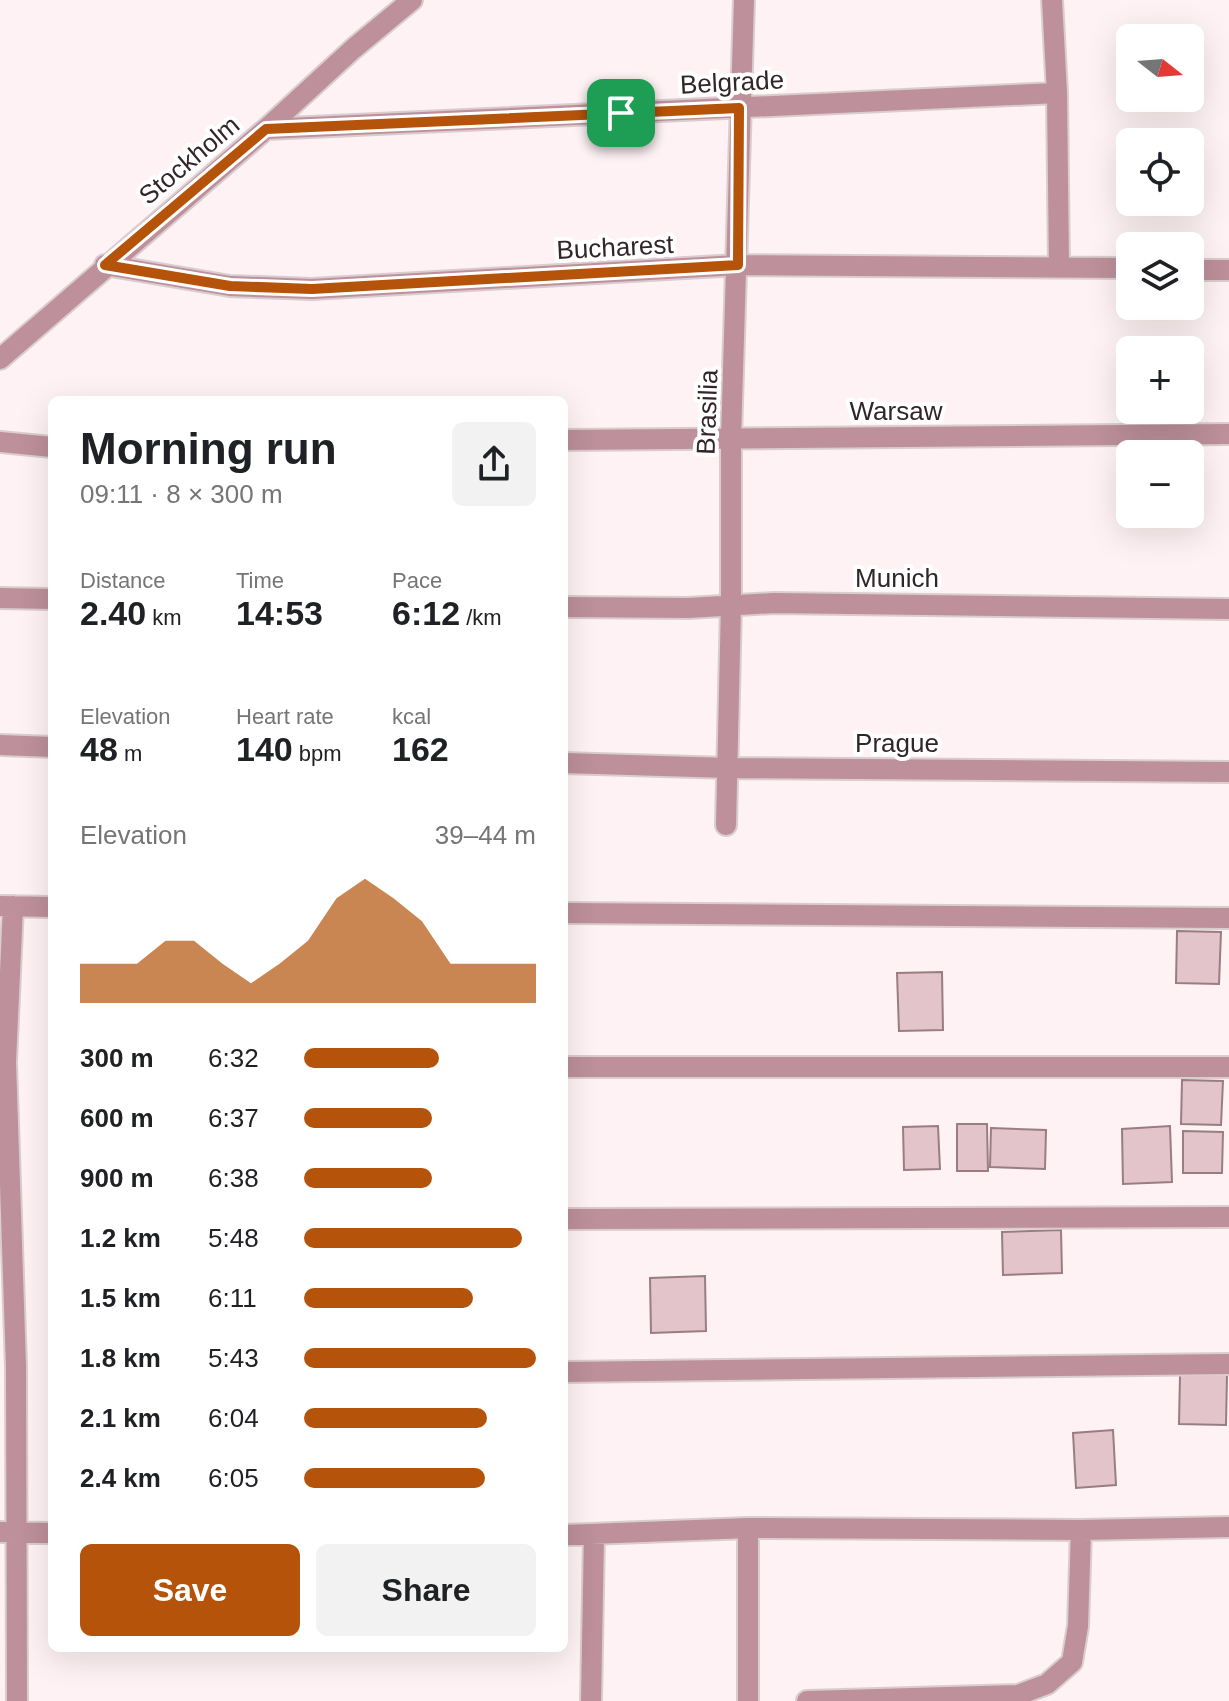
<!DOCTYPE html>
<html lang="en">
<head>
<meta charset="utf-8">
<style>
	body { margin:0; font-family:Helvetica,sans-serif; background:#f2f2f2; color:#202124; height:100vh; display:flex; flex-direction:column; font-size:30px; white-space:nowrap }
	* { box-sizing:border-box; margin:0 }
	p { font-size:26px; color:#757577 }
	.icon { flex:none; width:44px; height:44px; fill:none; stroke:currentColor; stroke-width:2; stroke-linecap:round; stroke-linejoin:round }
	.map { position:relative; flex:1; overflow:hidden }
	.side { position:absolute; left:48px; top:396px; width:520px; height:1256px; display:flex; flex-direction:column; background:#fff; border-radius:12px; box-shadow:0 8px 32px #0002 }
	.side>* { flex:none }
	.needle { width:52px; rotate:107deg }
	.tools { position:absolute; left:1116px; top:24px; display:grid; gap:16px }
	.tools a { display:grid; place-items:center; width:88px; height:88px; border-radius:12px; background:#fff; box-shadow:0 8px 32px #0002; font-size:40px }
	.pin { position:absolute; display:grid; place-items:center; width:68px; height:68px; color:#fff; margin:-34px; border-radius:16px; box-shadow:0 4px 12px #0006 }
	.round { display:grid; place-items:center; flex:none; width:84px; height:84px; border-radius:12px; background:#f2f2f2 }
	.head { display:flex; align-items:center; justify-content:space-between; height:136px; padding:0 32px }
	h1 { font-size:44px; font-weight:600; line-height:60px }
	.figures { display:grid; grid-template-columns:repeat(3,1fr); gap:12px; height:136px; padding:8px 32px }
	.figures div { display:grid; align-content:center }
	.figures b { font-size:34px; font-weight:600 }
	.figures small { font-size:22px; font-weight:400 }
	.figures p { font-size:22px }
	.chart { height:224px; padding:16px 32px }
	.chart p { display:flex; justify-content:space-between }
	.chart svg { width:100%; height:144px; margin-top:8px; fill:#b45309; opacity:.7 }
	.action { display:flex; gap:16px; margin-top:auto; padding:16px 32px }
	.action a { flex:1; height:92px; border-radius:12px; background:#b45309; color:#fff; font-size:32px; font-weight:600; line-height:92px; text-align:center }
	.action a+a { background:#f2f2f2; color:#202124 }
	ul { padding:0 32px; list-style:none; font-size:26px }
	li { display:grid; grid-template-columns:128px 96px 1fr; align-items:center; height:60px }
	li i { height:20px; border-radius:10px; background:#b45309 }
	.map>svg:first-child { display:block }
</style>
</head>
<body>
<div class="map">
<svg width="1229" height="1701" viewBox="0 0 1229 1701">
	<rect width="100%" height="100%" fill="#fff2f4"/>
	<path fill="#e3c4cb" stroke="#997d83" stroke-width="2" d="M1177 931 1221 932 1219 984 1176 983Z
		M942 972 943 1030 899 1031 897 973Z
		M1182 1080 1223 1081 1221 1125 1181 1124Z
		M957 1124H987L988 1171H957Z
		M938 1126 940 1169 904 1170 903 1127Z
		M1170 1126 1172 1182 1123 1184 1122 1129Z
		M991 1128 1046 1130 1045 1169 990 1167Z
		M1183 1131 1223 1132 1222 1173H1183Z
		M1061 1230 1062 1273 1003 1275 1002 1232Z
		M705 1276 706 1331 651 1333 650 1278Z
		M1180 1375H1227L1226 1425 1179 1424Z
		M1113 1430 1116 1485 1076 1488 1073 1433Z"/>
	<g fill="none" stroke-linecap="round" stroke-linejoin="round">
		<g stroke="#dacdcf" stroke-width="24">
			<path id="street" d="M1052 0 1057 93 1059 267
				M266 129 1057 93
				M105 265 230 286 312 289 738 265 1130 268
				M1190 270H1229
				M0 359 266 129 353 49 412 0
				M564 440 1229 434
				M0 442 52 447
				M0 598 52 599
				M564 607 688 608 774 603 1229 609
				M0 745 52 747
				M564 763 728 768 1229 772
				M726 825 731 605V438L744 0
				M0 906 52 907
				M13 906 6 1062 16 1367 17 1701
				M564 913 1229 918
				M564 1067H1229
				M564 1219 1229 1217
				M564 1372 1229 1364
				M748 1528V1701
				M0 1532 52 1533
				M564 1535 748 1528 1081 1530 1229 1527
				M591 1701 594 1535
				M807 1701 1018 1695 1047 1684 1072 1662 1078 1626 1081 1530"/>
		</g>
		<use href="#street" stroke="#bd909b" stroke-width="20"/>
	</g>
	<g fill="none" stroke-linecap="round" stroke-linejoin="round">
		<g stroke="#fff" stroke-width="16">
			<path id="route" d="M739 108 738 265 312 289 230 286 105 265 266 129Z"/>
		</g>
		<use href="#route" stroke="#b45309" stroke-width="10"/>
	</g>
	<g text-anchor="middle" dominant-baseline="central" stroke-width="8" stroke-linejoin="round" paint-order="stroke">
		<g font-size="26" fill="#312528" stroke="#fff">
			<text transform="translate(732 82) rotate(-3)">Belgrade</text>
			<text transform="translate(189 160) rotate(-40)">Stockholm</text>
			<text transform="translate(615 247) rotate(-3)">Bucharest</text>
			<text x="896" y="411">Warsaw</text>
			<text transform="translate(707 412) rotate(-88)">Brasilia</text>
			<text x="897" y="578">Munich</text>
			<text x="897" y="743">Prague</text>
		</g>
	</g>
</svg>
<div class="tools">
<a><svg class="needle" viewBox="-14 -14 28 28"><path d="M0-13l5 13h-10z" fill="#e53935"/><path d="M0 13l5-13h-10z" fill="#757577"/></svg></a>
<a><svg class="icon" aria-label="locate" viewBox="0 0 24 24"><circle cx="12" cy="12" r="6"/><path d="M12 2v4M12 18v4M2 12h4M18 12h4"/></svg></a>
<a><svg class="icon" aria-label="layers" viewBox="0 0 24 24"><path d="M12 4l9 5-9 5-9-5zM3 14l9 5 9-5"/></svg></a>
<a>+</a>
<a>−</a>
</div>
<div class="pin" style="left:621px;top:113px;background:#1e9e55"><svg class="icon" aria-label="arrive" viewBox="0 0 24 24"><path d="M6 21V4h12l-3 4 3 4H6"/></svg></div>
<section class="side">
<div class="head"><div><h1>Morning run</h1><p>09:11 · 8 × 300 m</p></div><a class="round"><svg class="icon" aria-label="share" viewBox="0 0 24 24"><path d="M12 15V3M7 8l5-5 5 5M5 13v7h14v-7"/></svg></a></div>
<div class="figures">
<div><p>Distance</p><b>2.40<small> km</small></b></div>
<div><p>Time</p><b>14:53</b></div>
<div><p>Pace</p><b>6:12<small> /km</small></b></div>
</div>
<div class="figures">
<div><p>Elevation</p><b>48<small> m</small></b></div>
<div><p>Heart rate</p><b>140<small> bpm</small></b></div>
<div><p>kcal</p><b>162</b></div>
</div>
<div class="chart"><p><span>Elevation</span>39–44 m</p>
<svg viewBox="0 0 160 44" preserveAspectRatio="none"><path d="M0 44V32L10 32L20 32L30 25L40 25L50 32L60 38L70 32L80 25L90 12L100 6L110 12L120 19L130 32L140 32L150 32L160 32V44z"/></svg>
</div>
<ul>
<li><b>300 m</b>6:32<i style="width:58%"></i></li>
<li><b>600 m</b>6:37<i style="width:55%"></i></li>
<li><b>900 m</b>6:38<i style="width:55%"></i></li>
<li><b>1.2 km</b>5:48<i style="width:94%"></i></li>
<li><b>1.5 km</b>6:11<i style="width:73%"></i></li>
<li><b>1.8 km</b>5:43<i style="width:100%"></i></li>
<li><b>2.1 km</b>6:04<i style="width:79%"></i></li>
<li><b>2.4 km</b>6:05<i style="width:78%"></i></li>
</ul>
<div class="action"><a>Save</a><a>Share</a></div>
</section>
</div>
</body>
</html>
